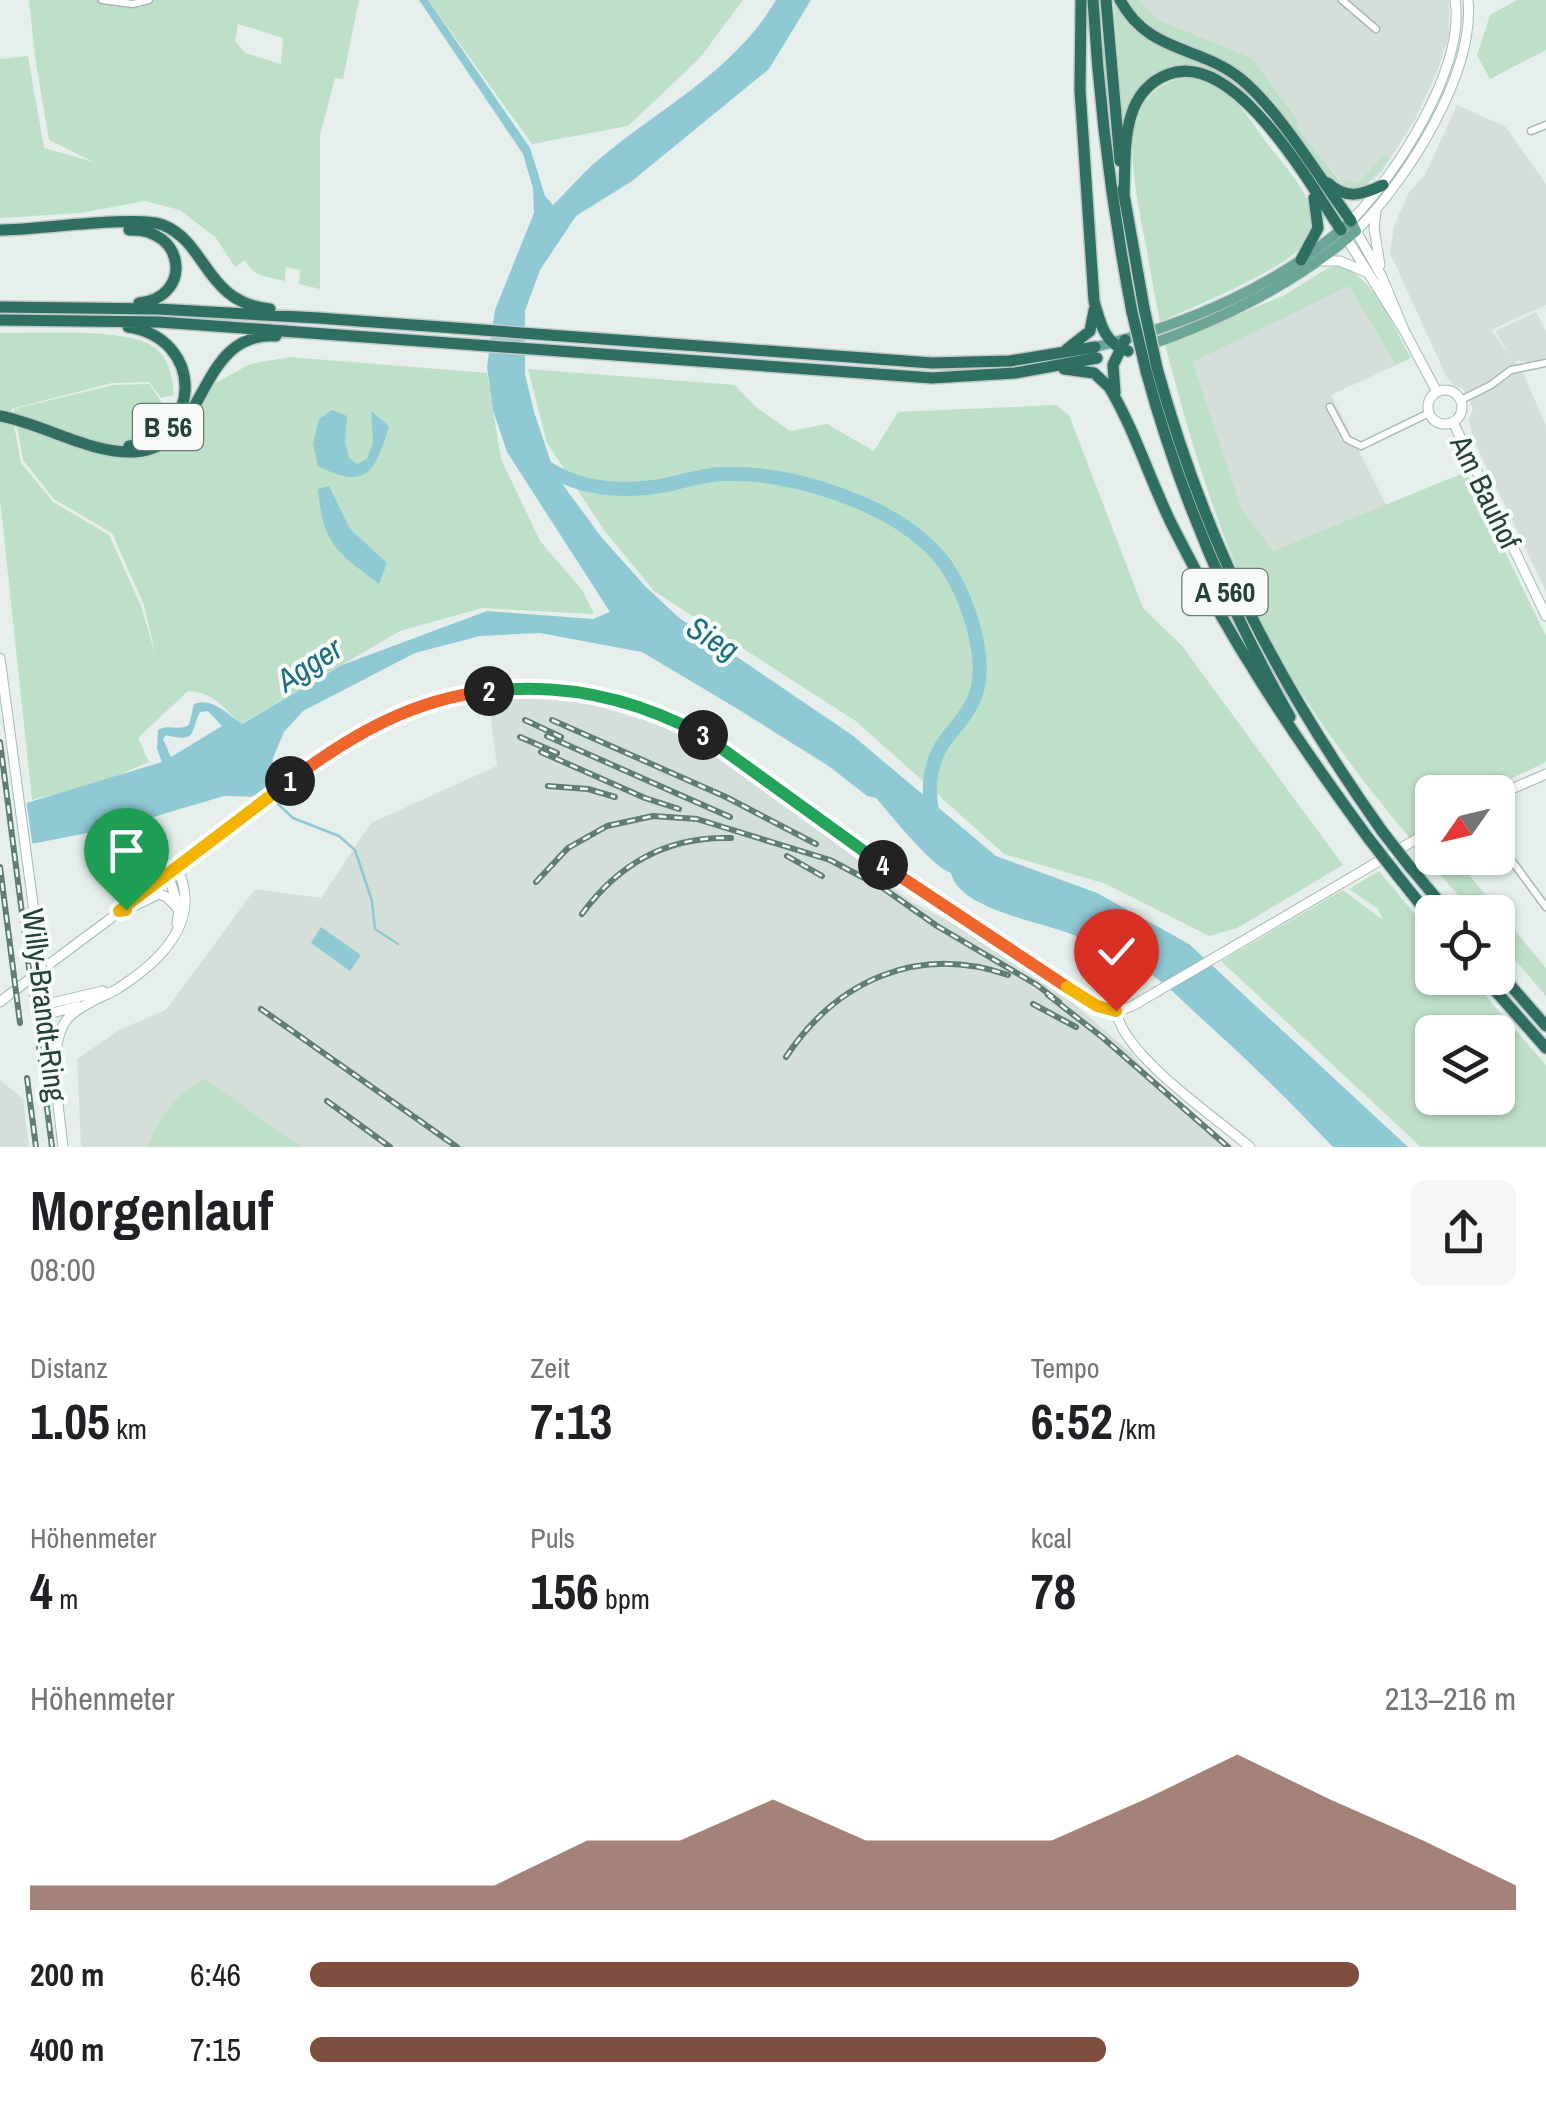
<!DOCTYPE html>
<html lang="de">
<head>
<meta charset="utf-8">
<style>
	body { margin:0; font-family:"Archivo Narrow",sans-serif; background:#f6f6f6; color:#202124; height:100vh; display:flex; flex-direction:column; font-size:38px; white-space:nowrap }
	* { box-sizing:border-box; margin:0 }
	p { font-size:32px; color:#757577 }
	.icon { flex:none; width:55px; height:55px; fill:none; stroke:currentColor; stroke-width:2; stroke-linecap:round; stroke-linejoin:round }
	.map { position:relative; height:1147px; overflow:hidden }
	.panel { display:flex; flex-direction:column; background:#fff; flex:1 }
	.panel>* { flex:none }
	.needle { width:65px; rotate:236deg }
	.controls { position:absolute; left:1415px; top:775px; display:grid; gap:20px }
	.controls a { display:grid; place-items:center; width:100px; height:100px; border-radius:15px; background:#fff; box-shadow:0 2px 8px #0004; font-size:50px }
	.pin { position:absolute; display:grid; place-items:center; width:85px; height:85px; color:#fff; margin:-102px -42px; border-radius:50% 50% 50% 0; rotate:-45deg; box-shadow:0 0 10px #0007 }
	.pin .icon { rotate:45deg }
	.km { position:absolute; width:50px; height:50px; margin:-25px; border-radius:50%; background:#222; color:#fff; font-size:28px; line-height:50px; text-align:center }
	.round { display:grid; place-items:center; flex:none; width:105px; height:105px; border-radius:15px; background:#f6f6f6 }
	.head { display:flex; align-items:center; justify-content:space-between; height:170px; padding:0 30px }
	h1 { font-size:55px; font-weight:800; line-height:75px }
	.figures { display:grid; grid-template-columns:repeat(3,1fr); gap:15px; height:170px; padding:10px 30px }
	.figures div { display:grid; align-content:center }
	.figures b { font-size:50px; font-weight:800 }
	.figures small { font-size:28px; font-weight:400 }
	.figures p { font-size:28px }
	.chart { height:280px; padding:20px 30px }
	.chart p { display:flex; justify-content:space-between }
	.chart svg { width:100%; height:180px; margin-top:10px; fill:#7f4e3f; opacity:.7 }
	ul { padding:0 30px; list-style:none; font-size:32px }
	li { display:grid; grid-template-columns:160px 120px 1fr; align-items:center; height:75px }
	li i { height:25px; border-radius:12px; background:#7f4e3f }
	.map>svg:first-child { display:block }
</style>
</head>
<body>
<div class="map">
<svg width="1546" height="1147" viewBox="0 0 1546 1147">
	<rect width="100%" height="100%" fill="#e6efeb"/>
	<path fill="#d4dfda" d="M1139 0H1449V35L1437 72 1415 120 1383 170 1374 180 1354 184 1346 181 1343 184 1296 125 1300 121 1252 58 1156 19Z
		M1457 105 1506 127 1546 184V305L1491 330 1522 371 1546 425V591L1474 441 1469 420 1473 408 1462 388 1454 386 1446 376 1390 253 1394 226 1409 192 1425 175Z
		M1349 285 1396 365 1331 395 1387 507 1273 551 1241 507 1193 362Z
		M1536 312 1546 331V358L1531 362 1514 361 1495 331Z
		M488 698H542L593 705 654 723 706 748 758 783 912 902 979 938 1053 986 1131 1053 1149 1075 1231 1147H81L77 1059 121 1029 166 1010 255 889 321 898 371 823 497 766Z
		M0 1080 23 1099 29 1147H0Z"/>
	<path fill="#bfe0c8" fill-rule="evenodd" d="M29 0H359L343 79 335 78 320 135V289L299 284 300 270 286 267 285 281C268 277 253 277 245 260L235 267 216 238 180 210 145 201 80 213 0 218V59L28 56 44 148 94 162 49 140 35 57ZM238 24 283 38 281 64 245 53 235 41Z
		M428 0H743L700 58 628 126 532 144Z
		M1124 0H1139L1156 19 1252 58 1300 122 1296 125 1342 184 1346 180 1358 183 1385 155 1389 159 1362 190 1349 191 1329 179 1262 94 1147 28Z
		M1517 0H1546V50L1490 79 1477 55 1490 15Z
		M1114 3 1133 28 1150 40 1220 71 1251 93C1220 79 1204 59 1164 72L1123 125Z
		M1191 76C1228 81 1244 112 1264 139 1279 160 1304 185 1311 210 1313 220 1313 230 1307 240 1289 269 1194 306 1160 322 1154 292 1149 261 1143 231 1133 175 1112 88 1191 76Z
		M1339 266C1375 276 1393 327 1411 358L1396 365 1349 286 1193 362 1241 507 1273 551 1466 472 1546 636V762L1483 792H1432V858H1455L1546 968V996L1498 940V912H1473C1408 838 1344 762 1292 678 1231 579 1194 456 1165 344L1283 296 1328 268Z
		M0 333C36 334 125 327 154 347 169 357 173 378 174 395L161 398 149 382 112 383 11 409 21 463 53 502 109 535 141 606 156 657 144 605 112 533 54 499 23 460 14 409 113 385 149 384 167 410 250 364 290 357 487 373 501 459 540 541 583 591 594 614 482 608 400 631 241 724C224 708 213 692 188 691L138 738 149 762 102 782 32 800 0 499Z
		M528 369 735 385 756 407 790 431 827 424 874 451 898 412 1056 405 1069 415 1143 608 1182 646 1343 865 1237 928 1209 936 1106 884 1004 854 857 722 654 591 604 530 547 443Z
		M1379 871 1432 935V978H1470L1546 1065V1147H1421L1221 961 1343 890 1383 920 1378 909 1349 889ZM1432 1032H1498V1098H1432Z
		M205 1079 301 1147H148C156 1120 179 1090 205 1079Z"/>
	<path fill="#8ec9d4" fill-rule="evenodd" d="M419 0H428L530 148 545 196 553 205C568 191 581 174 597 161 659 108 734 72 776 0H811L769 69 632 181 576 216 540 270 525 311V374L534 412 555 474 602 538 645 586 678 617 852 735 996 856 1097 893 1189 944 1408 1147H1333C1291 1103 1248 1060 1202 1019 1186 1004 1169 987 1151 974 1128 958 1101 947 1076 936 1045 922 960 911 951 873 931 866 893 817 876 798L867 796 830 767 736 708 642 652 540 633 480 636 415 653 303 711 284 732 273 758 271 788 278 799 273 804 263 797 224 796 123 826 36 843 0 845V811L162 762 157 749 158 730C169 724 179 731 189 725L194 704C212 697 227 714 242 724L342 665 487 611 593 619 610 612 507 452 493 410 487 367 495 310 534 213 533 188 523 154ZM208 711 222 726 171 757 163 739 166 735C197 743 190 733 200 712Z
		M332 410 347 416 345 442 349 458 357 464 367 459 373 443 371 411 389 426C375 472 367 491 318 466L313 444 319 419Z
		M329 486 350 529 387 563 379 584C336 551 323 545 318 489Z
		M321 927 361 955 350 971 311 943Z"/>
	<path fill="#e6efeb" d="M26 799 33 848 0 850V806Z"/>
	<g fill="none" stroke-linecap="round" stroke-linejoin="round">
		<path stroke="#8ec9d4" stroke-width="2.5" d="M276 802 293 818 339 836 355 850 372 901 375 929 398 944"/>
		<path stroke="#8ec9d4" stroke-width="14" d="M542 464C576 490 624 493 666 485 685 481 705 474 725 474 792 472 889 503 935 552 963 581 989 653 976 694 971 710 957 725 947 738 929 761 927 790 933 817"/>
		<g stroke="#a8b8b2" stroke-width="9">
			<path id="street" d="M102 0 133 4 149 0
				M1342 0 1376 29
				M1531 131 1546 125
				M1461 400 1491 385 1511 370 1546 363
				M1330 407 1347 439 1361 446 1429 413
				M1498 842 1546 907"/>
		</g>
		<g stroke="#a4bbb3" stroke-width="11">
			<path id="secondary" d="M1376 211 1374 228 1380 265
				M1351 221C1396 175 1466 67 1455 0
				M1347 239 1404 330 1437 392
				M1318 261H1340L1366 272
				M1404 330 1382 277 1356 231C1407 180 1475 74 1468 0
				M1428 407a17 17 0 1 1 34 0a17 17 0 1 1-34 0Z
				M1453 422 1546 616
				M0 658 39 949
				M1498 795 1546 774
				M168 874 179 909 177 924
				M136 905 159 894 167 897 177 908
				M44 985 63 1147
				M0 1002C67 949 138 900 205 847 258 804 314 754 376 724 482 672 609 679 709 739 771 776 827 826 886 867 953 913 1021 956 1088 1001 1103 1010 1117 1014 1134 1005L1432 830
				M47 1004 103 991
				M1116 1011C1124 1056 1215 1117 1250 1147
				M48 1014 79 1006
				M54 1062C57 1046 58 1029 69 1017 82 1004 101 998 117 989 160 962 203 921 177 868"/>
		</g>
		<g stroke="#c2cac8" stroke-width="12">
			<path id="primary" d="M1095 347C1186 325 1281 285 1351 221L1356 231C1298 282 1220 321 1146 346"/>
		</g>
		<g stroke="#c2cac8" stroke-width="14">
			<path id="highway" d="M1081 0 1080 90 1094 301C1100 322 1104 344 1128 351
				M1093 0C1099 105 1112 208 1132 312
				M1106 0 1120 161
				M1120 0C1149 54 1199 45 1241 79 1279 110 1321 180 1351 221
				M1328 183C1346 200 1362 195 1383 185
				M1123 189 1144 308
				M1124 196C1126 153 1119 92 1169 74 1235 50 1309 183 1341 230
				M0 230C36 230 137 215 163 225 208 243 204 302 270 309
				M129 230C185 227 194 297 139 303
				M1301 260 1318 228 1314 198
				M0 307 157 309 318 318 932 363 1010 361 1095 347
				M0 320 159 322 932 378 1015 373 1097 358
				M128 327C204 338 204 436 129 446
				M1067 349 1090 331 1094 310
				M1157 368C1206 545 1276 681 1382 831
				M1064 369 1094 373 1109 387C1135 430 1150 481 1173 527 1230 640 1294 737 1369 839
				M1146 371C1179 493 1228 607 1290 717
				M1115 393 1113 365 1125 340
				M0 416C44 424 89 454 135 452 210 447 195 331 276 336
				M1410 867 1448 912
				M1397 875 1432 919
				M1498 971 1546 1026
				M1484 978 1546 1048"/>
		</g>
		<use href="#street" stroke="#fff" stroke-width="6"/>
		<use href="#secondary" stroke="#fff" stroke-width="9"/>
		<use href="#primary" stroke="#6aa596" stroke-width="10"/>
		<use href="#highway" stroke="#2f6f62" stroke-width="11"/>
		<g stroke="#5f7d75" stroke-width="6">
			<path id="rail" d="M525 720 561 737
				M552 720 726 797 816 844
				M547 736 730 817
				M520 737 557 753
				M0 742 52 1147
				M541 752 645 798 679 809
				M548 786 588 789 615 797
				M787 856 822 876
				M0 867 20 1023
				M536 882 568 848 607 826 653 816 697 819 830 860 883 888 937 926 1037 985 1059 1002
				M582 914C619 863 667 836 731 838
				M1048 995 1102 1037 1228 1147
				M1033 1004 1076 1027
				M261 1009 457 1147
				M786 1057C837 980 918 944 1008 975
				M27 1078 36 1147
				M327 1101 390 1147"/>
		</g>
		<use href="#rail" stroke="#f7fbf9" stroke-width="2.5" stroke-dasharray="8" stroke-linecap="butt"/>
		<g stroke="#a4bbb3" stroke-width="11" stroke-linecap="butt">
			<path id="secondary-bridge" d="M39 949 44 985"/>
		</g>
		<g stroke="#c2cac8" stroke-width="14" stroke-linecap="butt">
			<path id="highway-bridge" d="M1144 308 1157 368
				M1132 312 1146 371
				M1382 831 1410 867
				M1369 839 1397 875"/>
		</g>
		<use href="#secondary-bridge" stroke="#fff" stroke-width="9"/>
		<use href="#highway-bridge" stroke="#2f6f62" stroke-width="11"/>
	</g>
	<g fill="none" stroke-linecap="round" stroke-linejoin="round">
		<g stroke="#fff" stroke-width="20">
			<path id="split-1" d="M126 910 119 911 290 781"/>
		</g>
		<g stroke="#fff" stroke-width="20">
			<path id="split-2" d="M290 781C351 735 413 699 489 691"/>
		</g>
		<g stroke="#fff" stroke-width="20">
			<path id="split-3" d="M489 691C565 682 636 699 703 735"/>
		</g>
		<g stroke="#fff" stroke-width="20">
			<path id="split-4" d="M703 735 883 865"/>
		</g>
		<g stroke="#fff" stroke-width="20">
			<path id="split-5" d="M883 865 1067 987"/>
		</g>
		<g stroke="#fff" stroke-width="20">
			<path id="split-6" d="M1067 987 1097 1006 1116 1011"/>
		</g>
		<use href="#split-1" stroke="#f5b400" stroke-width="12"/>
		<use href="#split-2" stroke="#f0652b" stroke-width="12"/>
		<use href="#split-3" stroke="#22a559" stroke-width="12"/>
		<use href="#split-4" stroke="#22a559" stroke-width="12"/>
		<use href="#split-5" stroke="#f0652b" stroke-width="12"/>
		<use href="#split-6" stroke="#f5b400" stroke-width="12"/>
	</g>
	<g text-anchor="middle" dominant-baseline="central" stroke-width="8" stroke-linejoin="round" paint-order="stroke">
		<g fill="#f7fbf9" stroke="#637a73" stroke-width="2.5">
			<rect x="133" y="404" width="70" height="46" rx="8"/>
			<rect x="1182.5" y="569" width="85" height="46" rx="8"/>
		</g>
		<g font-size="28" font-weight="bold" fill="#24423a">
			<text x="168" y="427">B 56</text>
			<text x="1225" y="592">A 560</text>
		</g>
		<g font-size="30" fill="#24423a" stroke="#f7fbf9">
			<text transform="translate(1486 492) rotate(64)">Am Bauhof</text>
			<text transform="translate(45 1005) rotate(83)">Willy-Brandt-Ring</text>
		</g>
		<g font-size="32" font-style="italic" fill="#1c6f80" stroke="#f7fbf9">
			<text transform="translate(713 638) rotate(32)">Sieg</text>
			<text transform="translate(309 664) rotate(-33)">Agger</text>
		</g>
	</g>
</svg>
<div class="controls">
<a><svg class="needle" viewBox="-14 -14 28 28"><path d="M0-13l5 13h-10z" fill="#e53935"/><path d="M0 13l5-13h-10z" fill="#757577"/></svg></a>
<a><svg class="icon" aria-label="locate" viewBox="0 0 24 24"><circle cx="12" cy="12" r="6"/><path d="M12 2v4M12 18v4M2 12h4M18 12h4"/></svg></a>
<a><svg class="icon" aria-label="layers" viewBox="0 0 24 24"><path d="M12 4l9 5-9 5-9-5zM3 14l9 5 9-5"/></svg></a>
</div>
<div class="pin" style="left:126px;top:910px;background:#1e9e55"><svg class="icon" aria-label="arrive" viewBox="0 0 24 24"><path d="M6 21V4h12l-3 4 3 4H6"/></svg></div>
<div class="pin" style="left:1116px;top:1011px;background:#d93025"><svg class="icon" aria-label="check" viewBox="0 0 24 24"><path d="M5 12l5 5 9-10"/></svg></div>
<b class="km" style="left:290px;top:781px">1</b>
<b class="km" style="left:489px;top:691px">2</b>
<b class="km" style="left:703px;top:735px">3</b>
<b class="km" style="left:883px;top:865px">4</b>
</div>
<section class="panel">
<div class="head"><div><h1>Morgenlauf</h1><p>08:00</p></div><a class="round"><svg class="icon" aria-label="share" viewBox="0 0 24 24"><path d="M12 15V3M7 8l5-5 5 5M5 13v7h14v-7"/></svg></a></div>
<div class="figures">
<div><p>Distanz</p><b>1.05<small> km</small></b></div>
<div><p>Zeit</p><b>7:13</b></div>
<div><p>Tempo</p><b>6:52<small> /km</small></b></div>
</div>
<div class="figures">
<div><p>Höhenmeter</p><b>4<small> m</small></b></div>
<div><p>Puls</p><b>156<small> bpm</small></b></div>
<div><p>kcal</p><b>78</b></div>
</div>
<div class="chart"><p><span>Höhenmeter</span>213–216 m</p>
<svg viewBox="0 0 160 44" preserveAspectRatio="none"><path d="M0 44V38L10 38L20 38L30 38L40 38L50 38L60 27L70 27L80 17L90 27L100 27L110 27L120 17L130 6L140 17L150 27L160 38V44z"/></svg>
</div>
<ul>
<li><b>200 m</b>6:46<i style="width:87%"></i></li>
<li><b>400 m</b>7:15<i style="width:66%"></i></li>
</ul>
</section>
</body>
</html>
